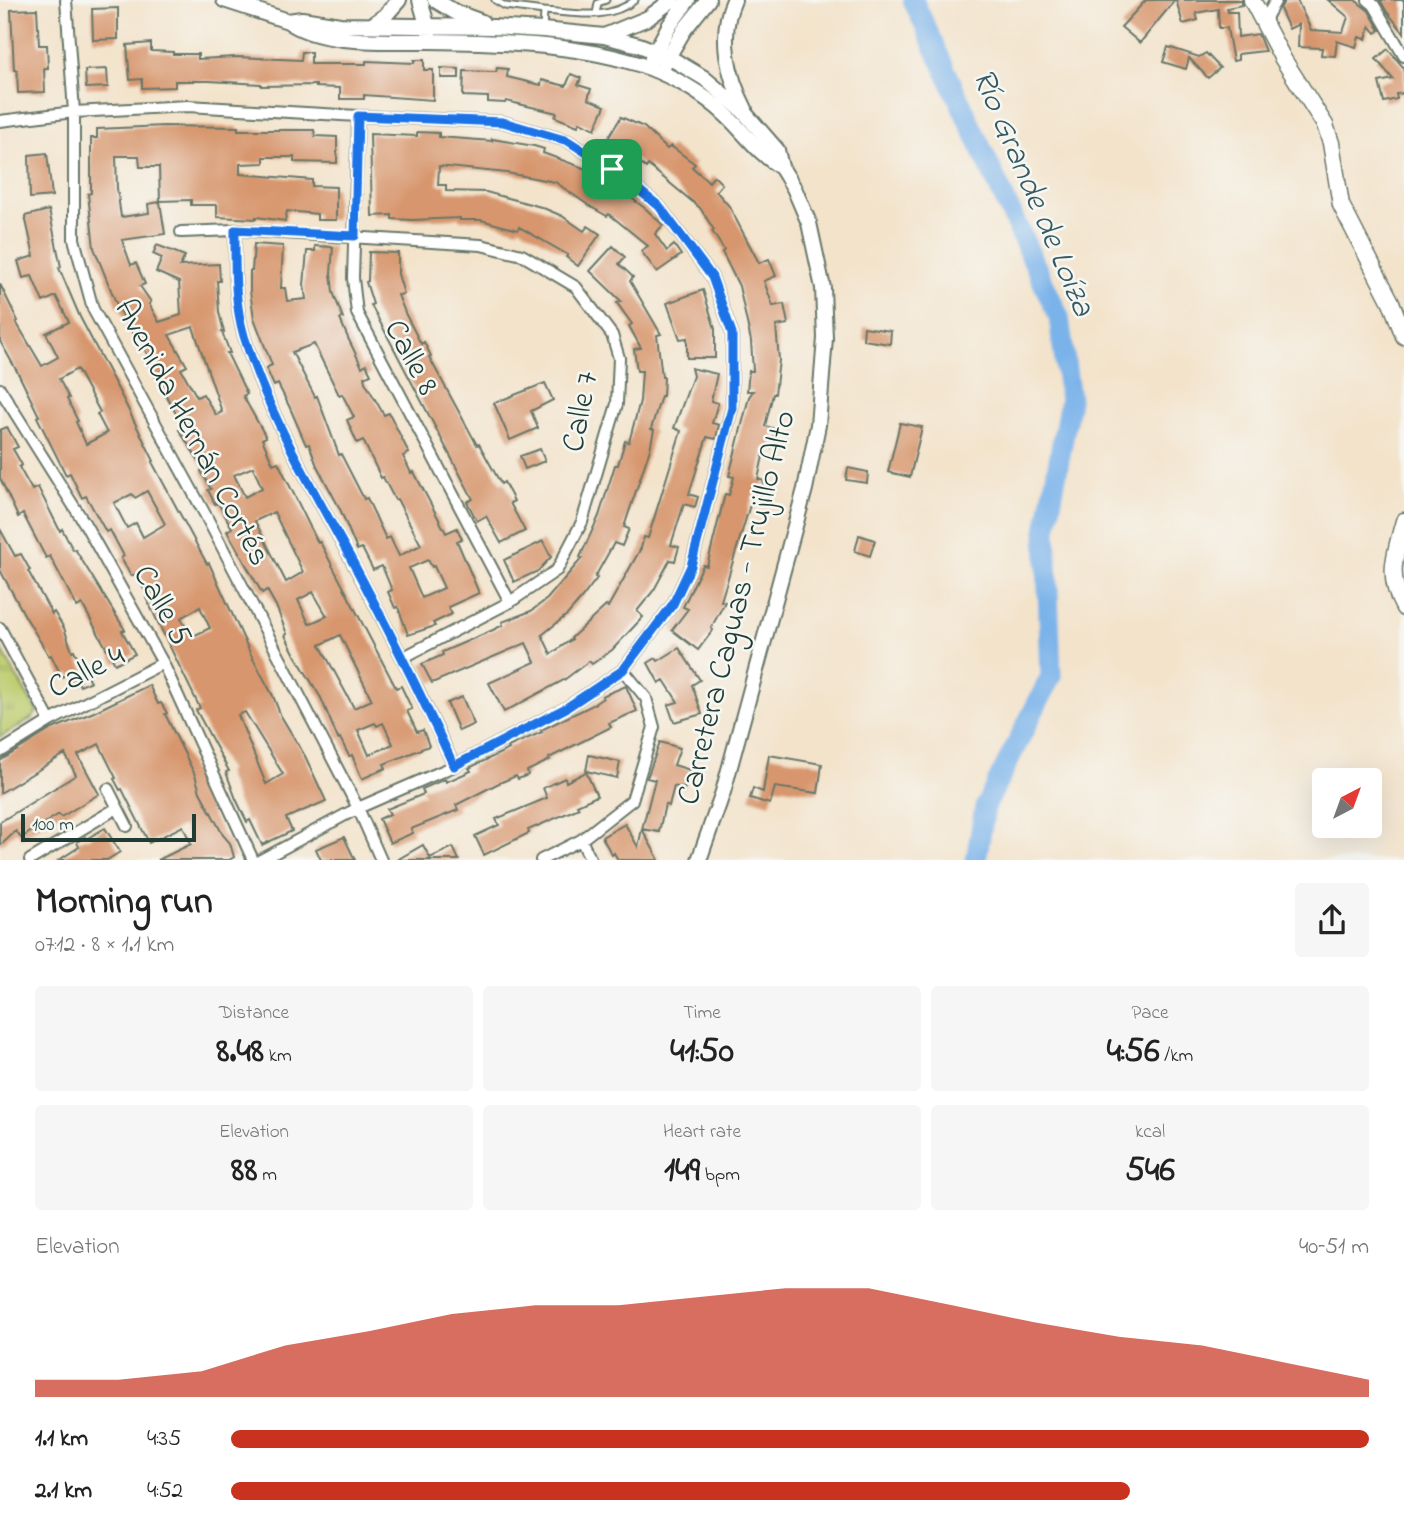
<!DOCTYPE html>
<html lang="en">
<head>
<meta charset="utf-8">
<style>
	body { margin:0; font-family:"Indie Flower",sans-serif; background:#f6f6f6; color:#222; height:100vh; display:flex; flex-direction:column; font-size:26px; white-space:nowrap }
	* { box-sizing:border-box; margin:0 }
	p { font-size:23px; color:#767676 }
	.icon { flex:none; width:38px; height:38px; fill:none; stroke:currentColor; stroke-width:2; stroke-linecap:round; stroke-linejoin:round }
	.map { position:relative; height:860px; overflow:hidden }
	.drawer { display:flex; flex-direction:column; background:#fff; flex:1 }
	.drawer>* { flex:none }
	.needle { width:46px; rotate:41deg }
	.buttons { position:absolute; left:1312px; top:768px; display:grid; gap:14px }
	.buttons a { display:grid; place-items:center; width:70px; height:70px; border-radius:7px; background:#fff; box-shadow:0 7px 28px #0002; font-size:35px }
	.scale { position:absolute; left:21px; bottom:18px; width:175px; box-sizing:border-box; padding-left:7px; border:4px solid #1f3d34; border-top:0; font-size:19px; line-height:24px; white-space:nowrap; color:#1f3d34; -webkit-text-stroke:5px #f6f6f2; paint-order:stroke }
	.pin { position:absolute; display:grid; place-items:center; width:60px; height:60px; color:#fff; margin:-30px; border-radius:14px; box-shadow:0 4px 10px #0006 }
	.round { display:grid; place-items:center; flex:none; width:74px; height:74px; border-radius:7px; background:#f6f6f6 }
	.head { display:flex; align-items:center; justify-content:space-between; height:119px; padding:0 35px }
	h1 { font-size:38px; font-weight:800; line-height:52px }
	.stats { display:grid; grid-template-columns:repeat(3,1fr); gap:10px; height:119px; padding:7px 35px }
	.stats div { display:grid; align-content:center; border-radius:7px; background:#f6f6f6; text-align:center }
	.stats b { font-size:35px; font-weight:800 }
	.stats small { font-size:19px; font-weight:400 }
	.stats p { font-size:19px }
	.chart { height:196px; padding:14px 35px }
	.chart p { display:flex; justify-content:space-between }
	.chart svg { width:100%; height:126px; margin-top:7px; fill:#c8321e; opacity:.7 }
	ul { padding:0 35px; list-style:none; font-size:23px }
	li { display:grid; grid-template-columns:112px 84px 1fr; align-items:center; height:52px }
	li i { height:18px; border-radius:9px; background:#c8321e }
	.map>svg:first-child { display:block }
</style>
</head>
<body>
<div class="map">
<svg width="1404" height="860" viewBox="0 0 1404 860">
	<defs>
		<pattern id="grass-tufts" width="24" height="20" patternUnits="userSpaceOnUse" patternTransform="scale(1.75)"><rect width="24" height="20" fill="#bdcc6e"/><path d="M3 7l-1-3M5 7V3M7 7l1-3M15 17l-1-3M17 17v-4M19 17l1-3" fill="none" stroke="#99a75b"/></pattern>
	</defs>
	<rect width="100%" height="100%" fill="#f6f6f2"/>
	<filter id="ink" filterUnits="userSpaceOnUse"><feTurbulence type="fractalNoise" baseFrequency=".0143" numOctaves="2"/><feDisplacementMap in="SourceGraphic" scale="14" xChannelSelector="R" yChannelSelector="G"/><feConvolveMatrix kernelMatrix="1 2 1 2 8 2 1 2 1" color-interpolation-filters="sRGB"/></filter>
	<filter id="wash" filterUnits="userSpaceOnUse"><feTurbulence type="fractalNoise" baseFrequency=".00686" numOctaves="4" result="noise"/><feDisplacementMap in="SourceGraphic" scale="28" xChannelSelector="R" yChannelSelector="G"/><feGaussianBlur stdDeviation="1.57" result="paint"/><feColorMatrix in="noise" values="0 0 0 0 0 0 0 0 0 0 0 0 0 0 0 0 0 1.4 0 .05"/><feComposite in="paint" operator="in"/></filter>
	<g filter="url(#wash)">
		<rect width="100%" height="100%" fill="#f3e3cb"/>
		<path fill="url(#grass-tufts)" stroke="#6e8451" stroke-width="2" d="M0 647 37 712 31 719 0 737Z"/>
		<g fill="none" stroke-linecap="round" stroke-linejoin="round">
			<path stroke="#7ab3ea" stroke-width="21" d="M913 0 1059 317 1070 400 1046 531 1051 676 985 807 976 860"/>
		</g>
		<g id="blocks">
			<path fill="#d7966d" fill-rule="evenodd" d="M1146 0H1175L1140 43 1121 27Z
				M1176 0H1242V5L1227 8 1228 12H1237L1238 37 1258 34 1265 51 1238 54V60L1233 61 1227 28H1219L1218 9 1196 13 1198 20 1183 24Z
				M1297 0 1311 30 1343 32 1348 17 1328 0H1355L1369 11 1380 30 1376 33 1370 26 1366 39 1359 37 1356 47 1337 41 1335 56 1321 55 1322 48 1298 47 1299 24 1289 29 1280 9 1284 1Z
				M1380 0H1404V33L1387 12Z
				M118 8V39L93 40 92 9Z
				M37 9 39 45H47L48 68H44L45 92 18 93 17 70H14L11 10Z
				M151 43V51L173 52V54H198V59L237 57 301 60 302 52H311V64H366V61L414 63V60H424V70H433V100L364 95V99H340V88L316 87V85L261 86V84L209 81H175V87L142 88V79L130 80 127 45Z
				M1168 47 1199 57 1206 53 1220 68 1208 78 1189 58 1186 69 1163 62Z
				M1388 49 1404 68V93L1396 94 1397 99 1384 102 1379 82 1393 79 1376 59Z
				M441 68 459 69V78H441Z
				M497 68 508 69 507 77 541 85 542 80 566 86 571 74 581 78 578 85 591 89 588 99 605 106 595 129 580 122 578 126 555 117 557 113 506 101 505 103 488 102V97L463 96 464 71 496 72Z
				M107 69 108 87 86 88 85 70Z
				M621 117 644 127 667 149 671 146 695 164 692 167 709 182 714 176 722 184 716 191 729 206 759 263 769 259 776 276 764 281 773 306 784 304 788 324 776 326 779 360 775 394H773L765 426 775 429 771 448 765 447 758 479 764 481 760 497 753 495 721 601 725 602 711 628 713 630 698 650 672 630 688 609 683 607 703 565 707 566 725 494 729 495 734 477 729 476 749 397 753 391H747L749 371H753L751 341 739 286 722 252 724 250 712 231 714 230 700 208 648 165 646 168 628 153 607 140Z
				M164 126 238 127V130H314L315 136 337 137V163L294 162V157H264V163L240 164V174L312 180V186L336 187V220H317V214L287 211 285 221 256 217V219L217 217V205H191V200L160 201 159 167H140L139 156H116L117 188 121 217 149 213 148 204 160 202 165 234 122 240 131 265 136 263 145 284 140 286 151 302 149 304 159 322 181 315 179 282 156 272 162 258 153 254 157 245 185 256 180 266 219 264 220 281H217L219 312 224 332H222L230 353H227L247 394 243 396 266 437 262 439 273 464 278 462 318 543 320 542 396 688 401 686 412 709 407 711 417 732 423 730 429 746 384 764 386 768 362 779 352 755 349 756 340 738 338 739 321 698 295 655 285 635 287 634 276 606 267 590 262 593 227 531 232 528 218 503 215 504 208 490 211 489 201 471 204 469 179 430 184 428 148 363 151 361 139 339 137 340 117 305 94 248 88 194 91 193V138H97V129ZM193 327 222 412 216 415 203 394 197 397 181 369 187 366 169 335ZM253 467 262 488 245 497 234 475ZM274 512 303 572 286 582 255 521ZM313 592 327 616 309 624 298 600ZM340 635 372 700 354 708 320 645ZM375 723 377 726 383 723 393 744 369 755 358 730Z
				M417 132 439 133V137L492 141V139L534 146 544 149 543 153 589 170 601 182 626 194 646 209 663 225 655 234 667 251 674 245 681 255 657 272 641 251 648 246 609 214 607 216 591 207 555 182 507 173 439 166 438 185H446V191L486 192 541 207 562 216 584 231 588 226 600 234 578 266 566 257 568 255 519 227 518 230 481 220H460V218L412 220 392 219V215L372 216 370 134 417 136Z
				M47 153 52 196 30 198 29 155Z
				M49 210 61 267 59 268 80 317 123 399 154 461 152 462 207 564 209 563 251 655 273 696 281 716 305 756 326 801 286 818 292 831 262 845 250 820 247 822 236 799 226 772 229 771 196 710 200 708 146 598 148 596 135 574 131 576 121 558 124 556 110 530 106 532 86 496 82 498 70 473 66 475 37 417 39 416 19 375 0 341V284L18 321 16 322 42 366 58 357 46 333 69 322 56 296 43 302 32 276 23 278 18 261 34 256 25 216ZM77 369 100 412 97 414 107 433 86 444 76 422 78 421 67 399 69 398 59 379ZM147 491 165 524 143 537 136 523 127 528 114 503 132 494 135 498ZM200 607 210 628 191 637 181 618ZM245 712 283 774 266 784 238 715Z
				M254 244 283 246 281 288H285L287 301 306 299 304 285 307 251H315V246L333 247 331 273 333 292 343 318 340 319 348 338 362 367 366 364 371 374 364 377 365 382 384 415 389 413 409 453 403 456 411 473 414 472 446 533 457 528 462 539 457 541 479 593 448 607 452 614 433 623 435 626 408 635 398 607 395 608 388 592 392 590 382 566 373 570 362 548 357 550 340 509 317 466 309 444 306 445 290 408 278 384 274 386 266 368 272 365 254 318 250 291V271H252ZM314 344 339 395 342 394 354 417 347 420 357 443 363 440 381 478 383 477 395 500 397 499 421 545 399 556 390 537 386 539 367 498 364 499 341 454 339 455 317 396 315 397 292 352ZM428 560 432 567 434 566 444 588 422 598 409 568Z
				M613 246 625 257 619 264 633 277 630 281 661 334 657 335 662 377H664L663 396H661L651 429 654 430 650 449 624 527 629 529 622 546 614 543 595 577 597 578 581 599 568 614 542 635 551 654 572 639 571 638 606 606 608 607 641 548 644 537 648 538 681 431 674 428 693 376 691 368 717 374 711 401 718 403 712 423 719 425 716 439 707 437 689 494 698 497 695 507 684 504 671 545 679 547 675 561 670 560 654 590 637 611 643 617 612 650 592 664 589 661 564 680 504 712 489 683 535 662 526 643 432 683 422 664 443 655 442 652 493 630 503 625 502 622 531 611 547 599 582 558 580 557 599 516 615 465H618L625 441 629 442 640 401 642 371H637L634 349 641 348 629 326 632 324 617 303 621 301 590 271Z
				M369 252 398 253V274L404 294 398 295 406 315 421 344 424 342 431 356 429 357 477 445 479 444 501 484 504 482 514 501 510 503 525 531 501 543 486 516 477 521 467 502 473 499 371 305 373 304 366 282 368 281Z
				M703 290 715 329V358H687V338L680 339 667 303Z
				M864 327 891 331 890 344 863 340Z
				M545 383 553 400 531 411 538 428 510 440 494 403Z
				M900 423 922 427 910 477 888 472Z
				M7 427 18 447 13 449 22 465 19 467 32 490 38 487 60 531 62 529 73 550 75 549 125 630 122 631 135 654 115 664 82 604 77 607 50 556 46 558 23 514 18 517 0 478V430Z
				M540 449 545 461 525 469 520 456Z
				M848 468 868 472 867 483 846 480Z
				M0 529 15 556 21 554 30 570 28 571 52 614 54 612 64 628 72 651 74 650 90 682 80 686 75 676 72 677 70 673 62 677 51 655 49 656 25 616 0 570Z
				M859 535 875 540 870 556 855 551Z
				M543 541 551 557 538 571 514 582 504 560Z
				M679 648 700 680 692 685 702 714 674 722 668 705 678 702 664 680 659 683 648 663 656 658 658 661Z
				M149 685 158 704 161 703 167 713 165 714 195 775 200 792 223 835 230 843 234 857 229 860H158L191 844 183 826 149 843 122 789 120 790 114 779 116 778 99 744 78 755 99 794 61 817 59 814 21 838 16 831 0 846V822L76 775 65 754 0 793V761L50 730 94 712Z
				M626 686 637 711 609 723 611 727 549 758 550 760 527 771 528 775 518 779 516 776 497 784 456 805 458 810 411 829 413 833 390 843 379 819 390 814 387 809 424 794 422 789 445 779 446 782 471 771 469 768 509 749 508 747 542 732 541 730 591 706 603 698 602 696Z
				M462 697 474 724 459 731 447 703Z
				M660 742 680 748 674 765 690 770 684 789 674 786 669 806 665 804 659 832 642 829 655 780 647 778Z
				M589 755 620 762 617 778 586 771Z
				M769 755 822 764 818 793 775 787 770 804 750 798 753 788 763 792Z
				M586 772 597 796 577 805 579 808 528 830 529 833 484 855 475 836 499 825 496 819 547 798 543 788 565 778 566 782Z
				M625 824 638 847 642 829 659 860H618L614 853 612 855 602 837Z
				M105 828 120 852 107 860H59L79 847 77 842 85 837 86 839Z
				M344 837 355 860H321L316 849Z
				M423 845 430 858 453 847 459 860H397Z"/>
		</g>
	</g>
	<g filter="url(#ink)">
		<use href="#blocks" fill-opacity="0" stroke="#697769" stroke-width="2"/>
		<g fill="none" stroke-linecap="round" stroke-linejoin="round">
			<g stroke="#697769" stroke-width="9">
				<path id="service" d="M495 0 505 6 544 11
					M596 14 598 3 606 0
					M543 30 544 11C574 13 609 21 635 0"/>
			</g>
			<g stroke="#697769" stroke-width="14">
				<path id="minor" d="M66 0 74 112V239L93 309 206 516 358 808 381 860
					M1368 0 1374 5 1404 56
					M1266 28 1267 16 1276 0
					M358 116 353 278 357 313 510 602
					M0 121 74 112 188 106 358 116 503 122 568 141 612 169 659 206 712 277 732 333V408L691 566 673 604 623 670 566 708 454 766 358 808 261 860
					M235 230C235 266 234 302 244 336 267 412 309 482 347 552 385 623 421 693 454 766
					M181 232 235 230 481 245 522 255 576 287 612 335 619 358 617 404 582 522 557 570 510 602 404 657
					M0 389 85 524 163 663 253 860
					M0 628 50 721
					M0 752 50 721 163 663
					M108 789 127 826
					M581 840 591 860
					M30 860 117 808
					M541 860 581 840 632 800 654 727 646 698 623 670"/>
			</g>
			<g stroke="#697769" stroke-width="18">
				<path id="tertiary" d="M224 0 288 21 302 19 340 25 493 27 543 30 604 36 639 45 667 56 704 78 743 111 777 150 781 167 794 188 809 223 823 288 825 338 818 425 805 489 723 792 699 860
					M420 0 429 32
					M435 0 455 12 482 22
					M734 0C718 35 728 76 745 109
					M288 21C322 46 388 40 429 41 497 42 570 43 635 63 668 73 702 92 727 116 745 133 759 154 781 167
					M372 25 385 16 399 0
					M604 36 648 18 672 0
					M652 58 669 26 688 0
					M664 64 684 30 708 0"/>
			</g>
			<g stroke="#697769" stroke-width="19">
				<path id="secondary" d="M1252 0 1283 59 1325 125 1331 143 1341 205 1391 302 1404 336
					M1404 521C1395 555 1386 576 1404 608"/>
			</g>
			<use href="#service" stroke="#fff" stroke-width="5"/>
			<use href="#minor" stroke="#fff" stroke-width="10"/>
			<use href="#tertiary" stroke="#fff" stroke-width="14"/>
			<use href="#secondary" stroke="#fff" stroke-width="16"/>
		</g>
	</g>
	<g fill="none" stroke-linecap="round" stroke-linejoin="round" filter="url(#ink)">
		<g stroke="#fff" stroke-width="14">
			<path id="route" d="M358 116 503 122 568 141 612 169 659 206 712 277 732 333V408L691 566 673 604 623 670 566 708 454 766C421 695 387 626 350 557 311 486 268 414 244 336 234 302 235 266 235 230L355 236Z"/>
		</g>
		<use href="#route" stroke="#1a73e8" stroke-width="9"/>
	</g>
	<g text-anchor="middle" dominant-baseline="central" stroke-width="5" stroke-linejoin="round" paint-order="stroke">
		<g font-size="32" fill="#1f3d34" stroke="#f6f6f2">
			<text transform="translate(410 358) rotate(62)">Calle 8</text>
			<text transform="translate(582 412) rotate(-79)">Calle 7</text>
			<text transform="translate(191 433) rotate(62)">Avenida Hernán Cortés</text>
			<text transform="translate(161 606) rotate(61)">Calle 5</text>
			<text transform="translate(738 608) rotate(-76)">Carretera Caguas - Trujillo Alto</text>
			<text transform="translate(87 673) rotate(-27)">Calle 4</text>
		</g>
		<g font-size="33" font-style="italic" fill="#365a62" stroke="#f6f6f2">
			<text transform="translate(1032 193) rotate(67)">Río Grande de Loíza</text>
		</g>
	</g>
</svg>
<div class="buttons">
<a><svg class="needle" viewBox="-14 -14 28 28"><path d="M0-13l5 13h-10z" fill="#e53935"/><path d="M0 13l5-13h-10z" fill="#767676"/></svg></a>
</div>
<div class="scale">100 m</div>
<div class="pin" style="left:612px;top:169px;background:#1e9e55"><svg class="icon" aria-label="arrive" viewBox="0 0 24 24"><path d="M6 21V4h12l-3 4 3 4H6"/></svg></div>
</div>
<section class="drawer">
<div class="head"><div><h1>Morning run</h1><p>07:12 · 8 × 1.1 km</p></div><a class="round"><svg class="icon" aria-label="share" viewBox="0 0 24 24"><path d="M12 15V3M7 8l5-5 5 5M5 13v7h14v-7"/></svg></a></div>
<div class="stats">
<div><p>Distance</p><b>8.48<small> km</small></b></div>
<div><p>Time</p><b>41:50</b></div>
<div><p>Pace</p><b>4:56<small> /km</small></b></div>
</div>
<div class="stats">
<div><p>Elevation</p><b>88<small> m</small></b></div>
<div><p>Heart rate</p><b>149<small> bpm</small></b></div>
<div><p>kcal</p><b>546</b></div>
</div>
<div class="chart"><p><span>Elevation</span>40–51 m</p>
<svg viewBox="0 0 160 44" preserveAspectRatio="none"><path d="M0 44V38L10 38L20 35L30 26L40 21L50 15L60 12L70 12L80 9L90 6L100 6L110 12L120 18L130 23L140 26L150 32L160 38V44z"/></svg>
</div>
<ul>
<li><b>1.1 km</b>4:35<i style="width:100%"></i></li>
<li><b>2.1 km</b>4:52<i style="width:79%"></i></li>
</ul>
</section>
</body>
</html>
